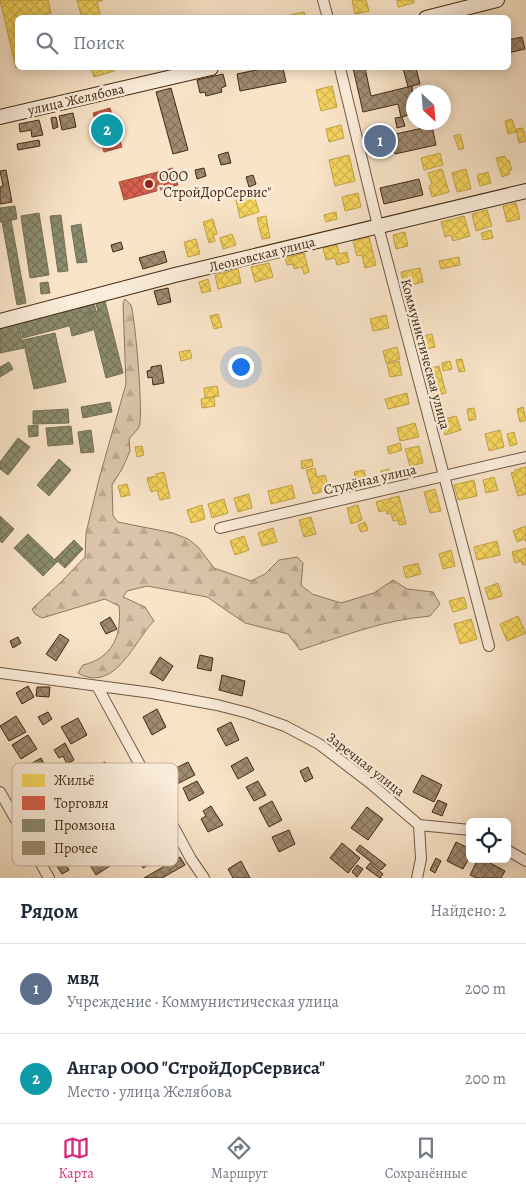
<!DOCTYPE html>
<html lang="ru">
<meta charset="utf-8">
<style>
body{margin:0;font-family:Alegreya,serif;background:#f6f6f7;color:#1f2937}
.controls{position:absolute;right:15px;bottom:15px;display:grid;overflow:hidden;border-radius:8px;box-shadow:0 2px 12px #0003}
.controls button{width:45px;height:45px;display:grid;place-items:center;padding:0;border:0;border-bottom:1px solid #e0e1e3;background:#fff;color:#1f2937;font:25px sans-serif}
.compass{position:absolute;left:406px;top:85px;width:45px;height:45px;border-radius:50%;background:#fff;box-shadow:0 2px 12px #0003;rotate:154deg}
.you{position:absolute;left:240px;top:366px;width:18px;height:18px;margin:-12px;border:4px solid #fff;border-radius:50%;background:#1a73e8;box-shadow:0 0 0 8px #1a73e833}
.badge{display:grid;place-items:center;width:32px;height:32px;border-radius:50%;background:#db2777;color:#fff;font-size:16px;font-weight:700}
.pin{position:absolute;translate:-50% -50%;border:2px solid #fff;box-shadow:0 1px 5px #0006}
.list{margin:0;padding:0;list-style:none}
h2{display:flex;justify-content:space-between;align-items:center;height:65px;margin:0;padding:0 20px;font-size:21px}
h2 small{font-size:16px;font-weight:400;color:#747a83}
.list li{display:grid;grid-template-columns:32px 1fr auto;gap:15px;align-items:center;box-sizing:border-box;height:90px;padding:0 20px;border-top:1px solid #e0e1e3}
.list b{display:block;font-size:19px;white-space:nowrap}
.list p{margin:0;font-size:16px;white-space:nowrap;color:#747a83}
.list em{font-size:16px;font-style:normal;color:#747a83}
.icon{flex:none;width:28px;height:28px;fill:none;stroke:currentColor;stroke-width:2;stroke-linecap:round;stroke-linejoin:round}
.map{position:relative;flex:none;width:526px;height:878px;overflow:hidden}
.search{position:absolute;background:#fff;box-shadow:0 2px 12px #0003;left:15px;right:15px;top:15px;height:55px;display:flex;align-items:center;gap:12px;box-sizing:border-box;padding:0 18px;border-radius:8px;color:#747a83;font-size:19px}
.sheet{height:245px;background:#fff}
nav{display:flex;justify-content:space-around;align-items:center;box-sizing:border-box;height:70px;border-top:1px solid #e0e1e3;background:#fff;font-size:14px;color:#747a83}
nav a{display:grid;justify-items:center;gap:2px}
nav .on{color:#db2777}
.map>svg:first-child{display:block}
</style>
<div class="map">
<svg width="526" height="878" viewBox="0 0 526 878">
<defs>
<pattern id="forest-firs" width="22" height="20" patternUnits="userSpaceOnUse" patternTransform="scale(1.25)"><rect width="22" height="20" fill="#dac5aa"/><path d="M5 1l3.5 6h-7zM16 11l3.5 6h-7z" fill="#bca991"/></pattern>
<pattern id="homes-cross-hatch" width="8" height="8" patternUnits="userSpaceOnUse" patternTransform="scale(1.25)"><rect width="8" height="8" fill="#f6d55c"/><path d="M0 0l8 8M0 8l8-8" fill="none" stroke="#d4b74f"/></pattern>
<pattern id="shops-cross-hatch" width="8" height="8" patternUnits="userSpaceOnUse" patternTransform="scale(1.25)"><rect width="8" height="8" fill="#d6604d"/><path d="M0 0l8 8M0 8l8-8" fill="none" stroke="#af4f3f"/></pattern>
<pattern id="industry-cross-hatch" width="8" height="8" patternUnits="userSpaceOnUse" patternTransform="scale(1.25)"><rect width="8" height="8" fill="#8c8c6e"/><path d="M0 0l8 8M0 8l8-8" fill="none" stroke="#747359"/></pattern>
<pattern id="building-cross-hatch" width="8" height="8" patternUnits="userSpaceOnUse" patternTransform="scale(1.25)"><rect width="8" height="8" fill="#a18b72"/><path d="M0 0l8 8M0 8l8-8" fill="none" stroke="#85725c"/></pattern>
</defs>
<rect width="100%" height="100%" fill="#f9e4c8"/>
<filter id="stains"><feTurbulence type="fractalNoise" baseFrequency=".004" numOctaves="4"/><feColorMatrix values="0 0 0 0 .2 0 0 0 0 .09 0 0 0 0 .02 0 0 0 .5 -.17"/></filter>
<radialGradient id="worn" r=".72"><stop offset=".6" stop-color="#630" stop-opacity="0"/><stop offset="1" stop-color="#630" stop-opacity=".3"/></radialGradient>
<path fill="url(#forest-firs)" stroke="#8e7860" d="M125 299C126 300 130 304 131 305 135 316 144 418 139 427 137 431 132 435 129 439L130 451 122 469 112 485 113 516 118 522 173 533 188 539 198 547 214 568 251 581 265 574 279 560 297 557 303 563 301 585 312 594 341 603 374 593 393 580 407 589 433 592 440 604 430 616C383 620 344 636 300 650L288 634 245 623 207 597 147 586 127 591 123 597 145 607 154 621C134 641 115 694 78 673L83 665C113 658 122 635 119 606L105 599 42 618 35 614 32 609 61 582 85 557 86 533 99 479 126 384 123 303Z"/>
<path fill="url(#homes-cross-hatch)" stroke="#c0a247" d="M0 0H48L51 13 32 18H18V67L16 68Z
M77 0H103L97 2 101 18H82Z
M352 0H366L369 11 355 14Z
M397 0H414V3L398 7Z
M304 12 306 18H277Z
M91 68H113L114 71 94 77Z
M332 86 337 107 321 111 316 90Z
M512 119 516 132 508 134 505 121Z
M341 125 344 138 329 142 326 129Z
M523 128 526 141 519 143 516 129Z
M460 134 464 148 459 150 454 136Z
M440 153 443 165 424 170 421 158Z
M349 155 355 181 335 186 329 160Z
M505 156 507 161 509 160 512 170H509L510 174 502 177 496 158Z
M442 169 449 192 432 197 429 186 432 185 428 173Z
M466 169 471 189 457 192 452 173Z
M488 172 491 183 480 186 477 175Z
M358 193 361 207 345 211 342 197Z
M254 195 259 212 240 218 236 200Z
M516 203 520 219 507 222 503 206Z
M487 210 492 226 476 231 472 214Z
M336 212 337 219 326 222 324 215Z
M266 216 270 238 262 239 257 218Z
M464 216 470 236 453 241 451 235 445 237 441 222Z
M213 219 217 234 213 235 215 241 209 243 203 222Z
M491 230 493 238 483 240 481 233Z
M405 232 408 246 396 249 393 235Z
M232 234 236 245 223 249 220 238Z
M369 237 376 265 365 268 362 255 357 256 353 241Z
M196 239 200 254 188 257 184 242Z
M337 244 339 254 347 252 349 262 337 265 335 258 326 260 323 248Z
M304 253 309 272 304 274 302 267 294 269 293 264 287 265 285 258Z
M459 257 460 265 441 269 439 261Z
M269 263 273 277 255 282 251 267Z
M420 268 423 282 404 287 401 272Z
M238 269 241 283 218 289 215 275Z
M208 279 211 291 202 293 199 282Z
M218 314 222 327 214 329 210 316Z
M386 315 389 328 373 331 370 319Z
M432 334 435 347 422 350 419 337Z
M397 347 400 359 386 363 383 351Z
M190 350 192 358 181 361 179 352Z
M462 359 465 371 459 372 456 360Z
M399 361 402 375 390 377 387 364Z
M450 361 452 369 443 371 442 363Z
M439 366 446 393 431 397 424 370Z
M217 386 219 396 205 398 204 388Z
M407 393 409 404 388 409 385 399Z
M214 397 215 406 202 408 201 399Z
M523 407 526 420 520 422 517 409Z
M474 408 476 419 469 421 467 409Z
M456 416 461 430 445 435 441 420Z
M415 423 419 437 400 441 397 428Z
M500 430 504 447 489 451 485 434Z
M514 432 517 444 510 446 507 434Z
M400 443 402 450 389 454 387 447Z
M142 446 144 455 137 457 135 447Z
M419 446 423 463 410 466 405 449Z
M312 459 313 466 302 469 301 461Z
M526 467V494L518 496 511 473 515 472V470Z
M315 468 317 477 325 475 329 490 313 494 306 470Z
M389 469 391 479 383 481 381 471Z
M364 470 367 484 358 487 354 472Z
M164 472 170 498 160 500 157 490 151 492 147 478 157 476 156 474Z
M494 477 498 490 486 493 483 480Z
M474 480 477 496 458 500 454 485Z
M127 484 130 495 121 497 118 486Z
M292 485 295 498 271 504 268 491Z
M435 489 441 511 430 513 424 492Z
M249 494 252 508 238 512 234 498Z
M399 496 406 524 399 525 398 520 393 521 391 513 387 514 386 510 379 512 376 502Z
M224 499 228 513 212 518 208 504Z
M202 505 205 519 191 523 187 510Z
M358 505 362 520 351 524 347 508Z
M311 517 316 534 304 537 299 520Z
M365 522 368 530 361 532 358 525Z
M526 526V542L525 539 517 542 513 531Z
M273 528 277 542 262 546 258 533Z
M244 536 249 550 235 555 230 541Z
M497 541 500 555 477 560 474 547Z
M526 548V564L523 565 521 561 515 563 512 552Z
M451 550 455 566 443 569 439 554Z
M418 563 421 574 406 578 403 567Z
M498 583 502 596 489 600 485 588Z
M464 597 467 608 453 612 449 601Z
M518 616 526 633 507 641 500 624Z
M471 619 477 639 460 644 454 624Z"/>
<path fill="url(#shops-cross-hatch)" stroke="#aa503c" d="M110 108 122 147 104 152 93 113Z
M173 168 178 185 124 200 119 182Z"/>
<path fill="url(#industry-cross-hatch)" stroke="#766f53" d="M15 206 17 219 0 222V208Z
M39 213 49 275 30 278 21 216Z
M61 215 68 271 58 272 50 216Z
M11 220 26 303 17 305 2 222Z
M81 224 87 262 77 263 71 226Z
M48 282 50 293 41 294 40 283Z
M105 301 123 373 106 378 90 313 98 311 96 304Z
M94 303 96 311 89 313 93 330 72 336 66 310Z
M65 311 69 326 23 338 19 322Z
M18 323 24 348 0 353V327Z
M55 333 66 382 34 389 23 340Z
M9 362 13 369 0 377V367Z
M110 402 112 412 83 418 81 407Z
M68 409 69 423 33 424V411Z
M38 425V436L29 437 28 426Z
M71 426 73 444 48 446 46 428Z
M91 430 94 452 81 453 78 432Z
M18 438 30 447 8 475 0 469V462Z
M59 459 71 470 49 496 37 485Z
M0 516 14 529 2 543 0 541Z
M28 534 57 562 43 576 14 548Z
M74 540 83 549 65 568 55 559Z"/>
<path fill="url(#building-cross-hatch)" stroke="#422b15" d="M522 37 525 49 508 53V40Z
M266 68H283L286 82 240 91 237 74Z
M353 68H365L371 96 412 86 414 114 401 117 398 104 363 112Z
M403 68H416L420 84 408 87Z
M223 74 226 86 221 88 222 92 206 96 205 92 200 93 197 80Z
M171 88 188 150 173 154 156 92Z
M73 113 76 127 62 130 59 116Z
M56 117 58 127 53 129 51 118Z
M402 117 405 126 397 128 395 118Z
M39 120 43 135 32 137 31 130 20 132 19 124Z
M432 126 436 145 395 154 391 135Z
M39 140 40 146 18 150 17 144Z
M228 152 231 163 221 165 218 155Z
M204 168 206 176 197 179 195 170Z
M6 170 12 202 0 204V187L3 186 0 171Z
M253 175 256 184 249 187 246 177Z
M419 179 423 195 384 204 380 188Z
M121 242 123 249 113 252 111 245Z
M164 251 167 262 143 269 139 258Z
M168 288 171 302 158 305 154 291Z
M161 365 164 383 153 385 152 377 148 378 147 371 151 370V367Z
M110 617 117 629 106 634 100 623Z
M60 634 69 640 56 661 46 654Z
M18 637 21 643 13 648 10 641Z
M200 655 213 658 211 671 197 668Z
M160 657 173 666 163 681 150 673Z
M222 675 245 681 242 696 219 690Z
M28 686 34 697 22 704 16 693Z
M37 687H50L49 697 36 696Z
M157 709 166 727 152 735 143 717Z
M48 712 52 719 43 725 38 717Z
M16 716 26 732 9 741 0 726Z
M78 718 87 735 71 744 61 727Z
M231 722 239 740 226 746 217 729Z
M28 735 37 749 21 759 12 745Z
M65 743 74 760 67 764 63 756 59 758 54 750Z
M247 757 254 770 238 779 231 766Z
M41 758 51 776 37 784 27 766Z
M105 762 118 784 99 794 87 772Z
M188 762 195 775 177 784 170 771Z
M308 767 313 778 305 782 300 771Z
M422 775 442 785 434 802 413 792Z
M197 781 204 793 189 801 183 788Z
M258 781 266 795 254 801 246 787Z
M438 800 447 804 442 816 432 812Z
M272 801 282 820 269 827 259 808Z
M211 806 223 825 208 832 201 819 206 816 203 811Z
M367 807 383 819 368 840 351 828Z
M289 830 295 844 279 852 272 837Z
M151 840 161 858 143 868 134 850Z
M456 842 470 849V856L463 869 447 861Z
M342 843 360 858 348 873 330 858Z
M360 845 386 865 381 870 356 850Z
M104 849 113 864 96 875 87 860Z
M180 857 185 865 162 878H144Z
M436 858 441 861 435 873 430 870Z
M478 859H483L505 871 501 878H476L470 875Z
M241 861 250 878H233L228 869Z
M64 862 69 870 62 874 57 866Z
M370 863 383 874 380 878 366 868Z
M357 865 363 869 357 877 352 872Z"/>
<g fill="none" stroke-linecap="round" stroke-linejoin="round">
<defs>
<path id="street" d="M323 0 328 18
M340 68 378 226 489 646
M220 528 526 457
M0 673 152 693 217 705 248 713 285 726 319 744 370 783 419 825 470 830
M97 686 191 859 204 878
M0 792 49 878
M507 850 526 861
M417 878 421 859 419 825"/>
<path id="secondary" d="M426 18 497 0
M0 117 211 68
M0 321 175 275 526 191"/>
</defs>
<use href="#street" stroke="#705942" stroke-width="12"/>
<use href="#secondary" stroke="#422b15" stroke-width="16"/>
<use href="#street" stroke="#fbeddb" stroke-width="10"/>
<use href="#secondary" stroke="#fbeddb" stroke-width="14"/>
</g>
<circle fill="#8f2418" stroke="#fbeddb" stroke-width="2" cx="149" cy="184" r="5"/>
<g text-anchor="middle" stroke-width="5" stroke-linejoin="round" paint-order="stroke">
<g font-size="14" fill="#422b15" stroke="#fbeddb">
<text transform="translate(76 99) rotate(-13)" y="5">улица Желябова</text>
<text transform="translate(262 254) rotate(-14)" y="5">Леоновская улица</text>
<text transform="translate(426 354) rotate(75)" y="5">Коммунистическая улица</text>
<text transform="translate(370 479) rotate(-13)" y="5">Студёная улица</text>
<text transform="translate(366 764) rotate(38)" y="5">Заречная улица</text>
</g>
<g font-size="14" fill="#422b15" stroke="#fbeddb" text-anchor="start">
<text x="159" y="181">ООО<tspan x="159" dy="16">"СтройДорСервис"</tspan></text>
</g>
</g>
<rect x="12" y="763" width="166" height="103" rx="8" fill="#fbeddb" stroke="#c4b3a0" stroke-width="1"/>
<rect x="22" y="774" width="23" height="13" fill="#f6d55c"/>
<rect x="22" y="796" width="23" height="14" fill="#d6604d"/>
<rect x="22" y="819" width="23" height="13" fill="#8c8c6e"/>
<rect x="22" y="841" width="23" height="14" fill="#a18b72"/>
<g font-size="14" fill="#422b15">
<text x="54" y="785">Жильё</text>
<text x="54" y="808">Торговля</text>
<text x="54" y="830">Промзона</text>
<text x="54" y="853">Прочее</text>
</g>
<rect width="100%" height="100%" filter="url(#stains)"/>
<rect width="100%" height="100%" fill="url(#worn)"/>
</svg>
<div class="controls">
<button><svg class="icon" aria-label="locate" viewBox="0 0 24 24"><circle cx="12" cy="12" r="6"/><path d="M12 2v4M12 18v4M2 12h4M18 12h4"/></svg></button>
</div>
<svg class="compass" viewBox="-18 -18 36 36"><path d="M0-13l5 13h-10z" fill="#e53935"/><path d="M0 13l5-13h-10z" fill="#747a83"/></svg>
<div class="you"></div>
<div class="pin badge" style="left:380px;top:141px;background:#5c6f8a">1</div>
<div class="pin badge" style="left:107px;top:130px;background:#0f9aa8">2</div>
<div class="search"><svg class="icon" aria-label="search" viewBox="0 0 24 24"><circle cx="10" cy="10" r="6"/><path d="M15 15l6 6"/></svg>Поиск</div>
</div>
<section class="sheet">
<h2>Рядом<small>Найдено: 2</small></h2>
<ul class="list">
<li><span class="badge" style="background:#5c6f8a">1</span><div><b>мвд</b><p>Учреждение · Коммунистическая улица</p></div><em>200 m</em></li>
<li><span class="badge" style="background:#0f9aa8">2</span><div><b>Ангар ООО &quot;СтройДорСервиса&quot;</b><p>Место · улица Желябова</p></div><em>200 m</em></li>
</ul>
</section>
<nav>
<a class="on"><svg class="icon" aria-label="map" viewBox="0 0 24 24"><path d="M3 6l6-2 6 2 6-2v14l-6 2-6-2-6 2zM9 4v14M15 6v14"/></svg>Карта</a>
<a><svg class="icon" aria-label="directions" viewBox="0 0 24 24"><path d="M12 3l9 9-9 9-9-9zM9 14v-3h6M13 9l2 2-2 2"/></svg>Маршрут</a>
<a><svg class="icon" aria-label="saved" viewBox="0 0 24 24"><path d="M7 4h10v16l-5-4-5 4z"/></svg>Сохранённые</a>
</nav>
